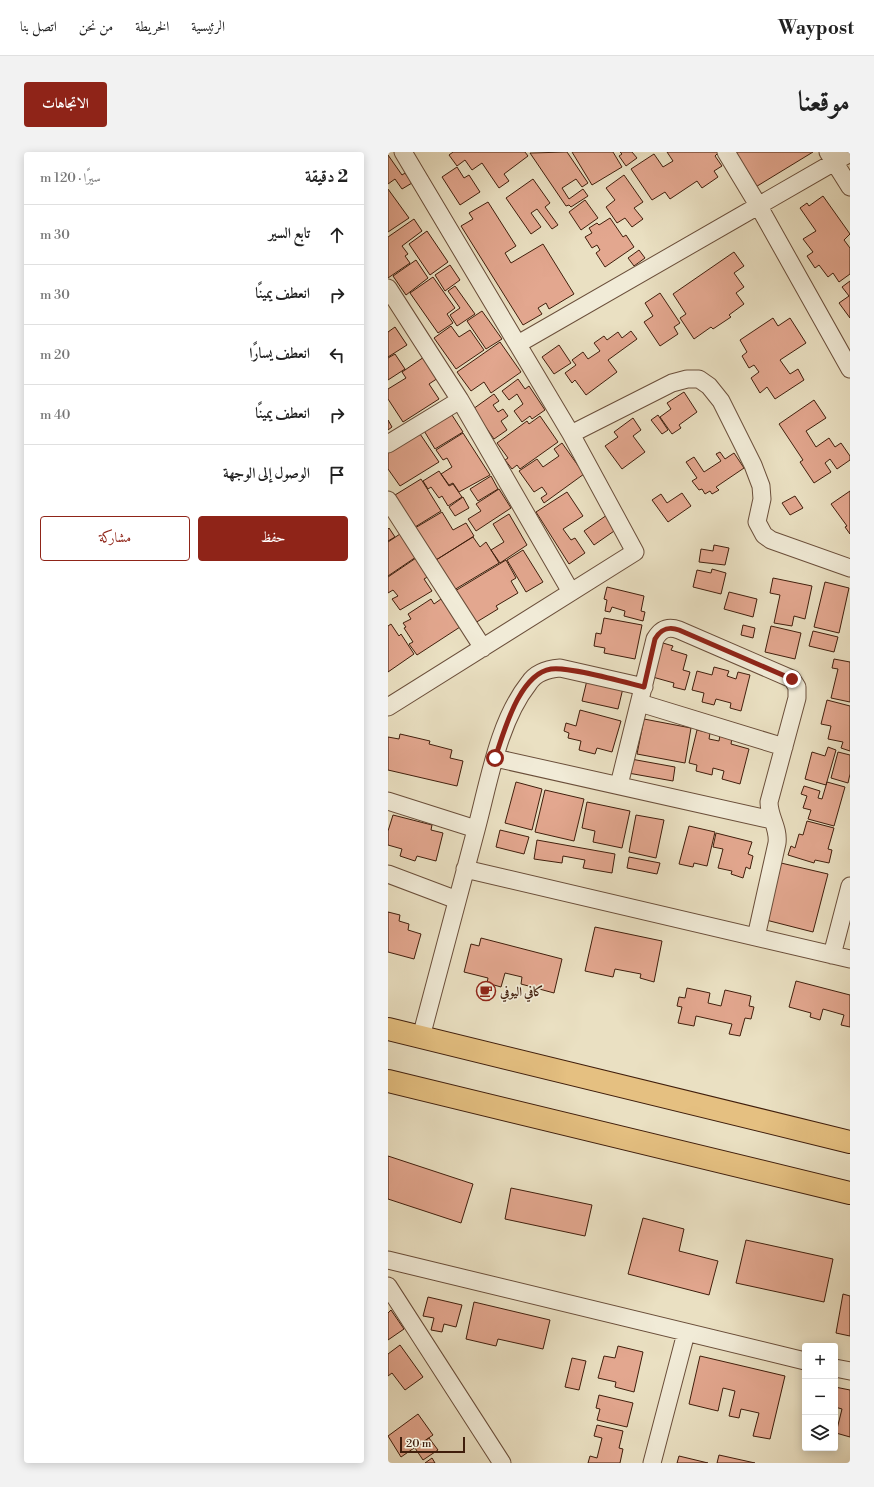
<!DOCTYPE html>
<html lang="ar">
<meta charset="utf-8">
<style>
body{margin:0;font-family:"Libre Bodoni",Amiri,serif;background:#f2f2f2;color:#222;direction:rtl}
.controls{position:absolute;right:12px;bottom:12px;display:grid;overflow:hidden;border-radius:4px;box-shadow:0 2px 10px #0003}
.controls button{width:36px;height:36px;display:grid;place-items:center;padding:0;border:0;border-bottom:1px solid #e0e0e0;background:#fff;color:#222;font:20px sans-serif}
.scale{position:absolute;left:12px;bottom:10px;width:65px;box-sizing:border-box;padding-left:4px;border:2px solid #401e0c;border-top:0;font-size:11px;line-height:14px;white-space:nowrap;color:#401e0c;-webkit-text-stroke:3px #f1ebd7;paint-order:stroke}
.stop{position:absolute;width:12px;height:12px;margin:-9px;border:3px solid #8f2418;border-radius:50%;background:#fff}
.stop.end{background:#8f2418;border-color:#fff;box-shadow:0 1px 4px #0008}
.list{margin:0;padding:0;list-style:none}
h2{display:flex;justify-content:space-between;align-items:center;height:52px;margin:0;padding:0 16px;font-size:17px}
h2 small{font-size:13px;font-weight:400;color:#767676}
.list li{display:grid;grid-template-columns:26px 1fr auto;gap:12px;align-items:center;box-sizing:border-box;height:60px;padding:0 16px;border-top:1px solid #e0e0e0}
.list b{display:block;font-size:15px;white-space:nowrap}
.list em{font-size:13px;font-style:normal;color:#767676}
.actions{display:flex;gap:8px;padding:12px 16px}
.actions a{flex:1;padding:9px 0;border:1px solid #8f2418;border-radius:4px;text-align:center;font-size:14px;color:#8f2418}
.actions .main{background:#8f2418;color:#fff}
.icon{flex:none;width:22px;height:22px;fill:none;stroke:currentColor;stroke-width:2;stroke-linecap:round;stroke-linejoin:round}
.map{position:relative;flex:none;width:462px;height:1311px;overflow:hidden;direction:ltr;border-radius:4px}
header{display:flex;align-items:center;gap:24px;box-sizing:border-box;height:56px;padding:0 20px;background:#fff;border-bottom:1px solid #e0e0e0}
header strong{font-size:19px}
nav{display:flex;gap:22px;margin-inline-start:auto;font-size:14px}
.intro{display:flex;align-items:center;justify-content:space-between;box-sizing:border-box;height:96px;padding:0 24px}
h1{margin:0;font-size:28px}
.button{padding:10px 18px;border-radius:4px;background:#8f2418;color:#fff;font-size:14px;font-weight:700}
main{display:flex;gap:24px;padding:0 24px}
aside{flex:1;background:#fff;border-radius:4px;box-shadow:0 2px 10px #0003}
.map>svg:first-child{display:block}
</style>
<header>
<strong>Waypost</strong>
<nav><a>الرئيسية</a><a>الخريطة</a><a>من نحن</a><a>اتصل بنا</a></nav>
</header>
<div class="intro"><h1>موقعنا</h1><a class="button">الاتجاهات</a></div>
<main>
<div class="map">
<svg width="462" height="1311" viewBox="0 0 462 1311">
<rect width="100%" height="100%" fill="#eae0c2"/>
<filter id="stains"><feTurbulence type="fractalNoise" baseFrequency=".005" numOctaves="4"/><feColorMatrix values="0 0 0 0 .2 0 0 0 0 .09 0 0 0 0 .02 0 0 0 .5 -.17"/></filter>
<radialGradient id="worn" r=".72"><stop offset=".6" stop-color="#630" stop-opacity="0"/><stop offset="1" stop-color="#630" stop-opacity=".3"/></radialGradient>
<path fill="#e3a78f" stroke="#401e0c" d="M65 0H137L140 4 116 22 121 29 111 36 94 11 84 18 77 8 69 14 61 3Z
M179 0 200 31 194 35 188 27 174 36 181 47 195 37 200 44 183 55 181 53 178 54 142 1Z
M184 0H225L234 15 204 33Z
M232 0H244L249 6 238 14 231 4 234 2Z
M279 0H329L330 1 327 4 334 14 326 19 330 25 314 36 309 29 282 47 277 40 264 48 243 17 266 2 275 15 285 9Z
M344 0H425L366 36Z
M0 3 14 23 17 21 24 31 14 37 7 27 0 32Z
M69 15 76 26 81 23 92 40 72 53 54 25Z
M236 23 255 50 246 56 255 67 244 75 237 66 229 71 218 55 227 48 218 36Z
M145 27 162 51 157 55 170 73 164 77 149 57 143 61 153 75 143 82 118 46Z
M0 37 21 66 0 80Z
M435 44 462 82 456 88 462 96V122L451 130 445 121 440 125 431 113 427 116 419 104 425 100 415 87 428 79 412 56 419 51 421 54Z
M197 48 210 66 193 78 181 60Z
M100 50 128 94 117 101 123 111 155 92 186 142 161 157 158 151 150 156 154 162 135 173 73 74 85 67 81 61Z
M222 66 235 85 238 83 246 95 217 115 208 101 212 98 209 93 204 96 197 85 204 81 201 76 209 71 211 73Z
M26 67 34 79 14 94 20 102 17 104 22 111 0 126V85Z
M39 79 60 110 42 123 21 92Z
M251 98 257 106 246 114 240 106Z
M346 100 356 114 346 121 356 135 348 141 356 152 341 163 343 165 325 177 323 175 306 187 292 166 298 162 285 142Z
M28 108 40 126 18 143 5 124Z
M62 113 72 128 57 139 47 123Z
M45 125 67 156 59 162 65 171 50 181 22 141Z
M462 129V166L451 151 461 144 454 135Z
M67 134 87 162 69 174 62 163 72 156 60 139Z
M272 141 292 171 286 175 290 182 272 194 256 170 265 164 257 151Z
M94 159 114 187 98 197 79 169Z
M385 166 390 174 402 166 418 191 392 208 402 222 410 217 416 228 387 247 379 235 372 241 363 226 371 220 366 213 361 216 354 204 359 200 352 188Z
M63 174 71 185 82 178 96 198 68 217 46 186Z
M7 175 19 193 0 205V180Z
M243 179 249 187 220 208 229 220 198 243 187 228 184 231 177 221 188 213 184 208 195 200 200 207 212 199 206 191 216 184 219 188 230 180 234 186Z
M112 190 133 220 103 241 96 230 83 239 69 220Z
M171 193 183 211 166 222 154 205Z
M7 202 17 217 0 228V206Z
M36 205 50 226 41 232 51 247 15 270 0 247V237L18 226 14 220Z
M130 227 137 237 141 234 157 258 144 267 142 264 134 270 126 259 135 252 129 242 121 248 114 239Z
M296 240 309 260 291 273 293 276 284 282 272 265 283 257 279 251Z
M106 242 111 249 105 253 110 260 115 257 120 264 113 269 119 278 106 287 85 257Z
M426 248 438 266 418 279 428 295 441 286 447 295 453 291 462 304V308L449 317 442 307 437 311 443 320 426 331 412 310 415 308 391 272Z
M62 260 75 280 47 297 35 277Z
M270 263 280 278 274 282 263 268Z
M152 264 170 290 132 317 129 313 124 317 117 308 120 306 109 291 139 269 141 272Z
M245 266 253 278 245 284 257 300 234 317 217 294 230 285 226 280Z
M0 268 4 275 0 278Z
M28 276 51 310 12 334 0 317V295Z
M75 281 102 323 71 340 65 331 61 333 53 322 64 315 59 306 55 308 48 298Z
M174 291 196 322 156 351 153 346 159 342 154 335 146 340 131 319 149 307 155 315 171 304 166 297Z
M332 300 337 307 346 301 356 316 328 335 331 338 324 342 322 339 317 342 314 337 311 338 304 329 309 326 298 310 306 305 316 320 333 309 328 302Z
M51 319 61 334 65 332 74 345 60 354 54 344 51 346 43 335 40 337 35 329Z
M103 324 110 337 90 349 82 337Z
M33 327 53 359 27 375 7 343Z
M111 337 123 356 88 379 80 367 93 359 88 352Z
M462 339V382L457 375 459 374 443 352Z
M179 340 195 364 175 377 183 388 187 386 197 401 181 412 148 360Z
M294 341 303 354 280 370 264 348 273 342 279 351Z
M407 344 415 356 402 363 394 351Z
M75 345 81 356 67 364 61 355Z
M54 360 65 378 78 371 86 384 48 408 27 376Z
M121 362 139 393 112 411 103 398 116 390 105 372Z
M219 363 229 377 206 393 196 379Z
M1 376 7 385 0 389V377Z
M12 382 28 405 0 424V390Z
M85 385 92 395 98 390 111 411 66 438 48 408Z
M326 393 341 396 337 413 311 410 313 397 325 399Z
M135 398 155 430 138 440 119 408Z
M28 406 43 423 36 427 44 439 12 458 4 447 10 444 5 438 0 441V425Z
M118 408 128 426 123 429 130 441 108 454 110 457 87 471 67 439Z
M324 417 338 421 333 442 305 435 309 418 323 421Z
M385 426 424 434 417 467 406 464 404 474 386 471 392 443 382 441Z
M437 430 461 436 451 481 426 475Z
M219 435 256 444 253 459 257 460 255 469 236 464 237 459 224 455 222 460 217 459 219 448 216 447Z
M341 440 369 447 365 465 336 457Z
M43 447 46 452 53 447 72 475 29 503 21 492 25 490 16 476 18 475 15 471 23 467 20 462Z
M216 466 254 473 247 507 216 501 217 496 206 494 208 481 213 482Z
M3 472 11 484 13 482 26 502 0 520V474Z
M355 473 367 476 365 486 353 483Z
M383 474 413 481 407 507 377 500Z
M425 479 450 485 446 500 421 494Z
M275 491 285 494 283 498 299 503 295 518 302 520 297 538 285 535 286 531 261 524 269 511Z
M446 507 462 510V550L443 546 450 517 444 516Z
M326 515 341 519 339 524 348 527 350 520 362 523 353 559 342 556 343 551 328 547 326 553 314 550 316 541 304 538 309 519 324 523Z
M200 524 236 532 230 557 194 549Z
M439 548 462 554V599L453 596 455 590 440 587 443 574 433 572Z
M192 558 233 569 224 600 209 596 207 602 191 598 193 589 180 586 181 581 176 579 178 571 188 574Z
M256 567 303 576 297 611 249 602Z
M309 578 322 581 321 587 331 589 332 583 344 586 343 592 361 597 352 632 334 627 336 619 325 616 324 623 308 619 309 613 301 611Z
M12 582 42 589 41 592 64 598 62 606 75 609 69 634 0 618V585L11 587Z
M440 595 448 598 438 633 417 627 424 600 437 604Z
M450 600 462 603V622L460 631 443 626Z
M243 607 287 615 285 629 240 621Z
M128 630 154 637 144 678 117 671Z
M439 630 457 635 446 674 420 667 423 658 415 656 419 644 413 642 416 634 432 639 430 646 434 647Z
M157 638 196 647 186 689 147 680Z
M199 650 242 659 234 696 205 690 207 679 194 676Z
M5 663 44 673 43 678 55 681 48 709 29 704 27 709 12 704 14 697 0 693V679Z
M248 663 276 668 268 706 241 700Z
M419 669 446 676 440 697 444 698 441 711 427 708 426 711 400 703 403 694 407 696 411 682 415 683Z
M301 674 327 680 319 714 306 711 305 715 291 712Z
M112 678 141 685 136 702 108 695Z
M328 681 364 690 360 702 365 704 362 717 358 715 355 726 343 722 344 719 330 716 335 697 325 695Z
M149 688 227 702 224 721 195 716 197 708 175 704 174 711 146 707Z
M241 705 272 711 269 722 239 716Z
M393 711 440 722 425 780 378 768Z
M0 760 12 763 11 769 21 772 20 778 33 782 26 807 0 800Z
M207 775 274 789 266 830 252 826 253 822 227 817 225 825 197 819Z
M93 786 174 807 166 841 133 832 134 825 117 821 113 835 99 831 100 826 76 820 83 792 91 794Z
M408 829 462 843V875L453 873 456 863 435 857 432 868 422 865 423 861 401 855Z
M299 836 322 841 320 851 333 854 337 838 363 844 361 854 366 855 363 867 357 866 352 884 341 882 344 872 308 864 306 874 290 871 294 855 289 854 291 845 297 846Z
M0 1004 85 1032 73 1071 0 1047Z
M123 1036 204 1053 197 1084 117 1067Z
M255 1066 296 1077 291 1099 330 1109 321 1143 240 1122Z
M358 1088 445 1107 436 1150 348 1131Z
M455 1142 462 1144V1184L448 1181Z
M40 1145 74 1153 68 1175 56 1172 54 1180 43 1178 46 1166 35 1164Z
M86 1150 162 1168 155 1197 110 1187 108 1194 78 1187Z
M3 1158 16 1177 0 1188V1161Z
M12 1193 35 1225 17 1238 4 1221 0 1224V1202Z
M230 1194 255 1200 246 1240 227 1235 228 1230 210 1226 216 1204 227 1206Z
M312 1204 397 1224 382 1287 365 1284 371 1261 353 1257 351 1266 341 1264 347 1239 335 1236 330 1259 301 1252Z
M184 1206 198 1209 191 1238 177 1235Z
M447 1235 462 1238V1285L448 1281 454 1257 447 1255Z
M211 1243 245 1251 239 1275 209 1268 212 1257 208 1256Z
M30 1262 45 1283 13 1305 0 1284Z
M209 1273 235 1279 231 1296 235 1297 232 1311H200L202 1304 209 1306 214 1286 206 1284Z
M41 1286 50 1298 35 1308 27 1296Z
M331 1303 367 1311H329Z
M291 1304 320 1311H289Z
M44 1306 47 1311H37Z"/>
<g fill="none" stroke-linecap="round" stroke-linejoin="round">
<defs>
<path id="street" d="M338 0 370 53 462 217
M440 0 462 35
M0 136 72 248 183 440
M130 192 462 1
M183 282 284 231 299 227H311L321 234 333 249 365 313 373 334 374 347 369 370 376 383 383 388 462 416
M0 292 72 248
M0 348 95 496
M252 551 396 595
M0 555 247 400 183 282 15 0
M107 606 384 668
M231 633 267 487C273 477 280 474 291 478L404 527 409 535V546L381 650C381 665 391 676 389 691L368 785
M0 649 88 677
M77 717 462 807
M0 722 69 748
M444 803 462 734
M33 885C51 816 69 747 88 678 101 630 110 570 141 531 148 520 160 517 172 516L256 535
M0 1108 417 1209
M0 1134 114 1311
M447 1216 462 1219
M264 1311 298 1181"/>
<path id="primary" d="M0 877 462 990
M0 929 462 1041"/>
</defs>
<use href="#street" stroke="#6a4e3a" stroke-width="19"/>
<use href="#primary" stroke="#401e0c" stroke-width="24"/>
<use href="#street" stroke="#f1ebd7" stroke-width="17"/>
<use href="#primary" stroke="#e5c081" stroke-width="22"/>
</g>
<g fill="none" stroke-linecap="round" stroke-linejoin="round">
<path stroke="#8f2418" stroke-width="5" d="M107 606C116 580 131 522 163 517 180 514 236 530 256 535L267 487C273 477 280 474 291 478L404 527"/>
</g>
<defs>
<symbol id="cafe-ring" viewBox="-11 -11 22 22"><circle r="9.5" fill="#f1ebd7" stroke="#8f2418" stroke-width="1.5"/><path d="M-5.5-4.5H6V0H3Q3 3.5 0 3.5H-2.5Q-5.5 3.5-5.5 0ZM3-3.2v2h1.7v-2ZM-6 4.5H4V6H-6Z" fill="#8f2418"/></symbol>
</defs>
<g fill-rule="evenodd">
<use href="#cafe-ring" x="87" y="828" width="22" height="22"/>
</g>
<g text-anchor="middle" stroke-width="3.5" stroke-linejoin="round" paint-order="stroke">
<g font-size="13" font-weight="bold" fill="#401e0c" stroke="#f1ebd7" text-anchor="start">
<text x="112" y="844">كافي اليوفي</text>
</g>
</g>
<rect width="100%" height="100%" filter="url(#stains)"/>
<rect width="100%" height="100%" fill="url(#worn)"/>
</svg>
<div class="controls">
<button>+</button>
<button>−</button>
<button><svg class="icon" aria-label="layers" viewBox="0 0 24 24"><path d="M12 4l9 5-9 5-9-5zM3 14l9 5 9-5"/></svg></button>
</div>
<div class="scale">20 m</div>
<div class="stop" style="left:107px;top:606px"></div>
<div class="stop end" style="left:404px;top:527px"></div>
</div>
<aside>
<h2>2 دقيقة<small>سيرًا · 120 m</small></h2>
<ul class="list">
<li><svg class="icon" aria-label="ahead" viewBox="0 0 24 24"><path d="M12 20V5M6 11l6-6 6 6"/></svg><div><b>تابع السير</b></div><em>30 m</em></li>
<li><svg class="icon" aria-label="right" viewBox="0 0 24 24"><path d="M7 20v-9h11M14 6l5 5-5 5"/></svg><div><b>انعطف يمينًا</b></div><em>30 m</em></li>
<li><svg class="icon" aria-label="left" viewBox="0 0 24 24"><path d="M17 20v-9H6M10 6l-5 5 5 5"/></svg><div><b>انعطف يسارًا</b></div><em>20 m</em></li>
<li><svg class="icon" aria-label="right" viewBox="0 0 24 24"><path d="M7 20v-9h11M14 6l5 5-5 5"/></svg><div><b>انعطف يمينًا</b></div><em>40 m</em></li>
<li><svg class="icon" aria-label="arrive" viewBox="0 0 24 24"><path d="M6 21V4h12l-3 4 3 4H6"/></svg><div><b>الوصول إلى الوجهة</b></div></li>
</ul>
<div class="actions"><a class="main">حفظ</a><a>مشاركة</a></div>
</aside>
</main>
